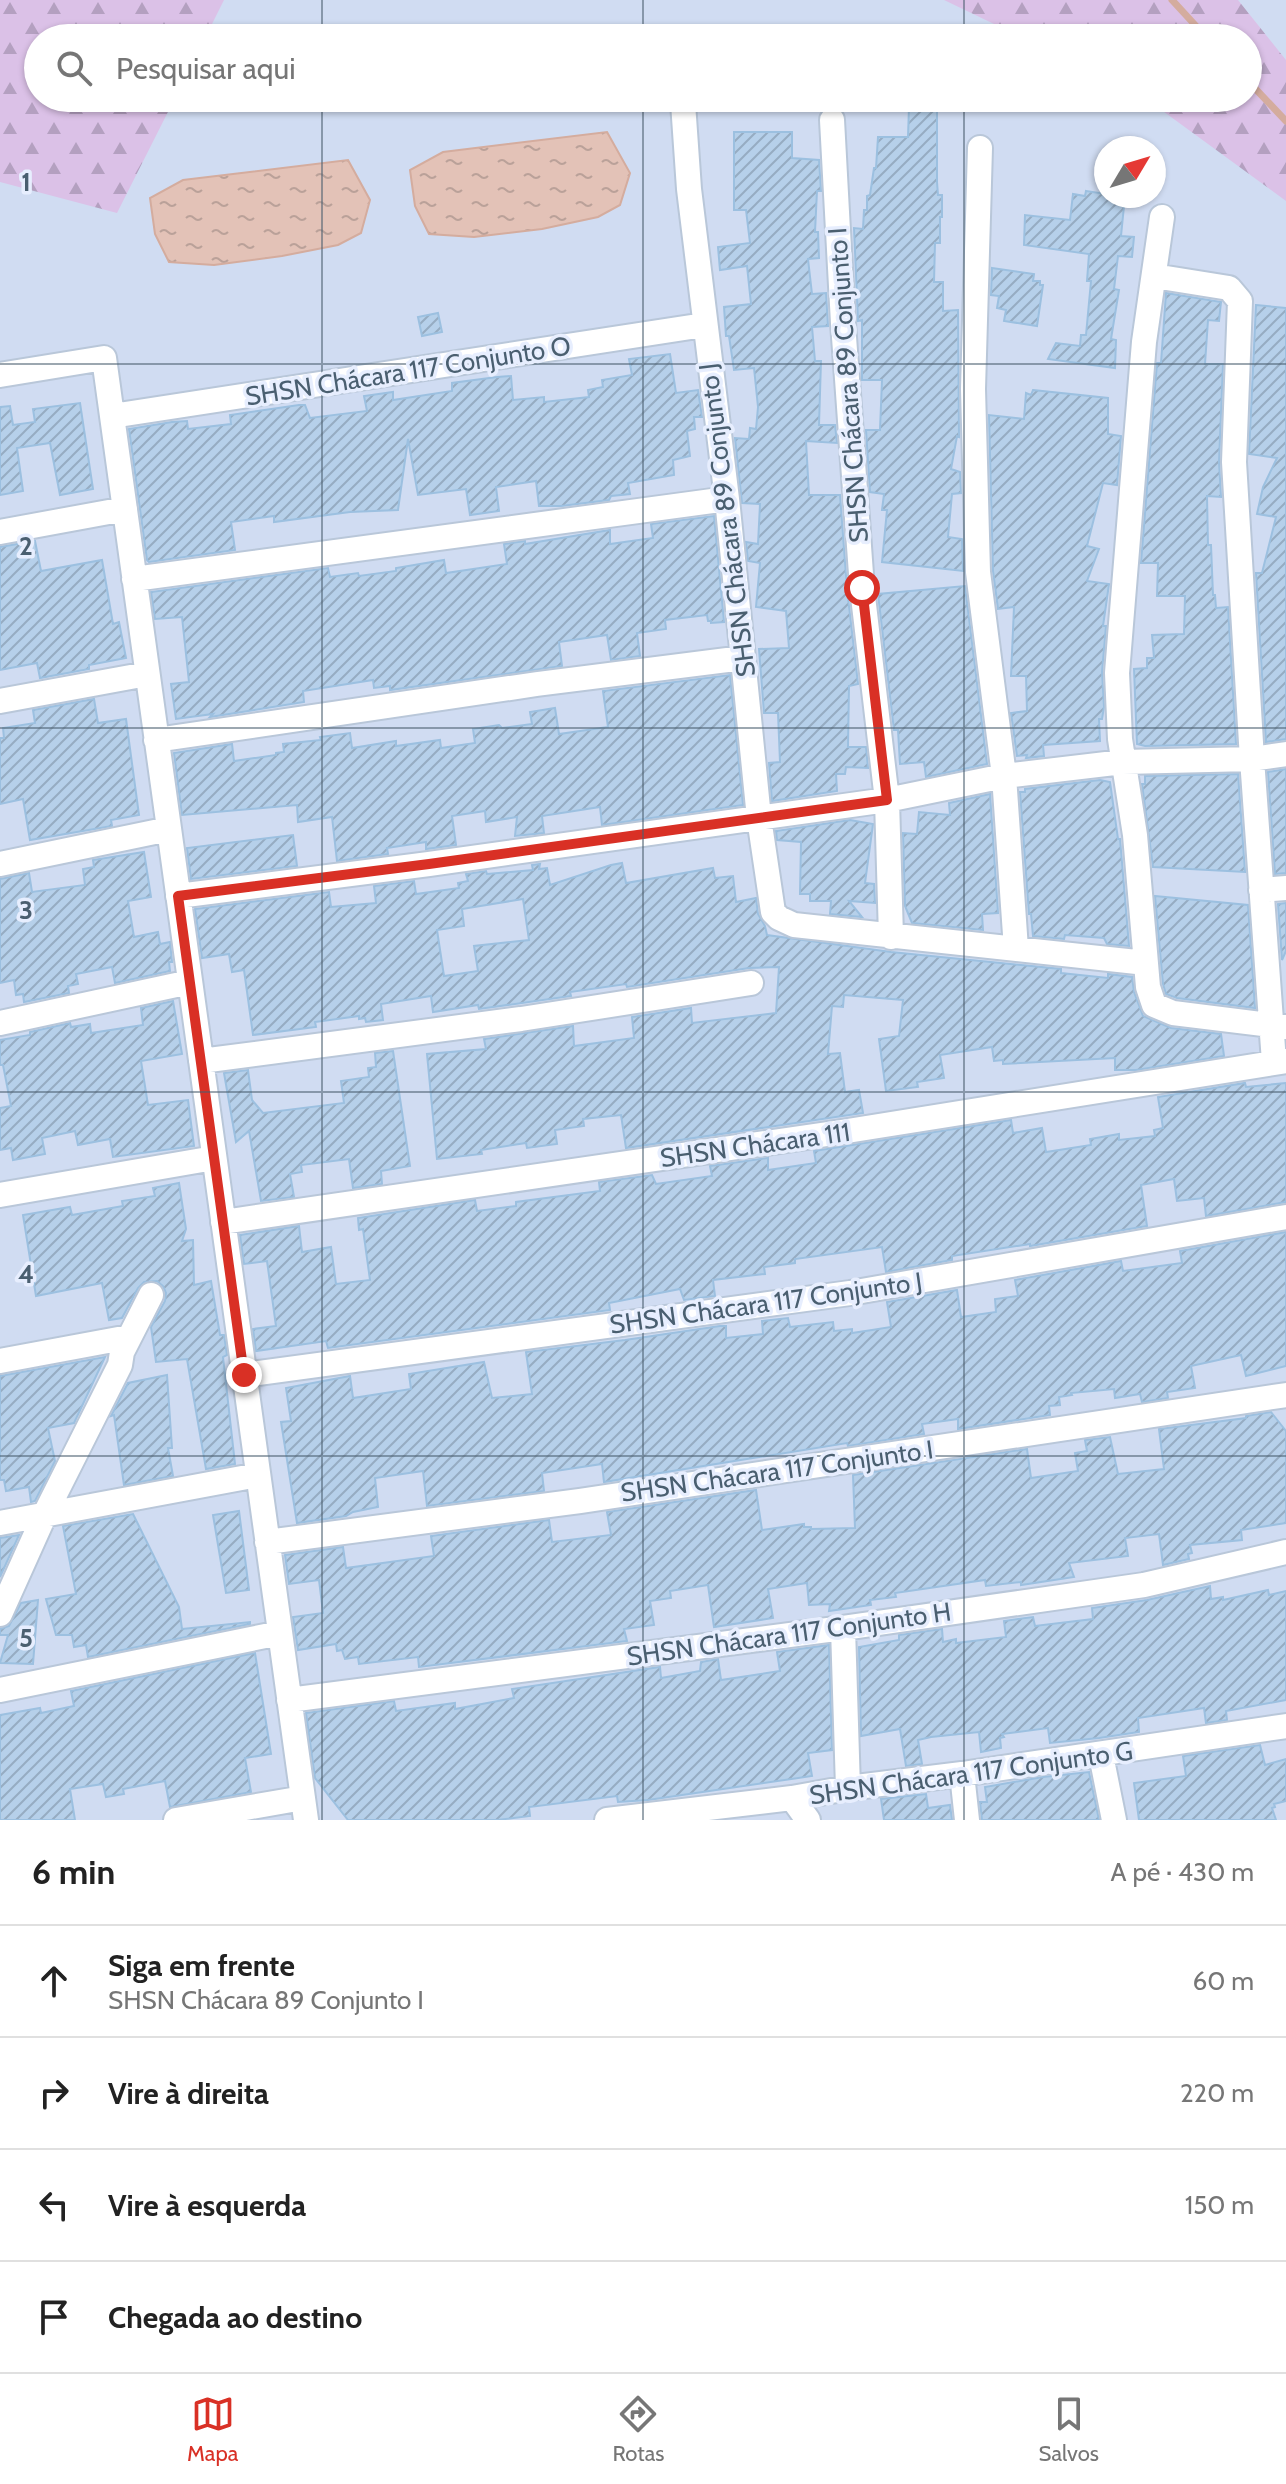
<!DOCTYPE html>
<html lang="pt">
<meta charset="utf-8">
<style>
body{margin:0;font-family:Cabin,sans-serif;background:#f6f6f6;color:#222}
.compass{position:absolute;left:1094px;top:136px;width:72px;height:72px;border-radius:50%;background:#fff;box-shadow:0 2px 6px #0004;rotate:52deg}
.stop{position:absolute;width:24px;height:24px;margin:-18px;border:6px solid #d93025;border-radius:50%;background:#fff}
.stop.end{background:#d93025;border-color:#fff;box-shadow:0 2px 8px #0008}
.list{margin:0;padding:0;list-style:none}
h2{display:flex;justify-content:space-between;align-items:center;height:104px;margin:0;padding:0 32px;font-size:34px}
h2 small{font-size:26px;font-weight:400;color:#767676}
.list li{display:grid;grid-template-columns:52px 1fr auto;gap:24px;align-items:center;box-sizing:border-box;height:112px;padding:0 32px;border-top:2px solid #e0e0e0}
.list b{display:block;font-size:30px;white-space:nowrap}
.list p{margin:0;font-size:26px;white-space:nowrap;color:#767676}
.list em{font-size:26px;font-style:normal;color:#767676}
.icon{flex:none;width:44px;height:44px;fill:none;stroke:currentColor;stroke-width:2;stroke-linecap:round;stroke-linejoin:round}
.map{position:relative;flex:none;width:1286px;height:1820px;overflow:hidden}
.search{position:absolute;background:#fff;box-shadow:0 2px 6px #0004;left:24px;right:24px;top:24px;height:88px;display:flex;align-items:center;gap:20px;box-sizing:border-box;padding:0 28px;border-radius:44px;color:#767676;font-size:30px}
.sheet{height:552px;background:#fff}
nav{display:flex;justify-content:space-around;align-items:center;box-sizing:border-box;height:112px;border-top:2px solid #e0e0e0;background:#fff;font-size:22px;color:#767676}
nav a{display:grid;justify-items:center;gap:4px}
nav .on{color:#d93025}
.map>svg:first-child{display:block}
</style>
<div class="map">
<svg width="1286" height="1820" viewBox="0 0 1286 1820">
<defs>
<pattern id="forest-firs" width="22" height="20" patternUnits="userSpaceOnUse" patternTransform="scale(2)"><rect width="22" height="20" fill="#dbc1e7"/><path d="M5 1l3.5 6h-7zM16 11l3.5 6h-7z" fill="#b4a0c0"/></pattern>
<pattern id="water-ripples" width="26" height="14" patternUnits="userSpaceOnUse" patternTransform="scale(2)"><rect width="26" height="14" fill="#e3c2b7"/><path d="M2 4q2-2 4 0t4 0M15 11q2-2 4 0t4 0" fill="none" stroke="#baa199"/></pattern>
<pattern id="building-hatch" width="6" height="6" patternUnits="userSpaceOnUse" patternTransform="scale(2)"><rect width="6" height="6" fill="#b6d0ea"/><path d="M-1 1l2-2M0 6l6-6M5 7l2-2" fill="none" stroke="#96acc2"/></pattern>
</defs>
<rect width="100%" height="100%" fill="#e1e9fb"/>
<path fill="#d0dcf2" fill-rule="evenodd" d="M0 0H1286V1820H0ZM38 38H1248V98H38ZM1106 148H1154V196H1106Z"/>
<path fill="url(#forest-firs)" d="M0 0H224L205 38H38V98H175L117 213 0 182Z
M944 0H1238L1286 60V201L1145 98H1248V38H1023Z"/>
<path fill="url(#water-ripples)" stroke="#d4ac9e" stroke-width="2" d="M607 132 630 173 620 205 598 217 542 229 474 237 429 234 415 206 410 170 443 152Z
M348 160 370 200 361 233 338 245 282 256 214 265 169 262 155 234 150 198 183 180Z"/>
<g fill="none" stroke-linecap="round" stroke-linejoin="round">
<path stroke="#d4ac9e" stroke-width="7" d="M1172 0 1207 38
M1248 81 1286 121"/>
</g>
<path fill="url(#building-hatch)" stroke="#9cc0e0" stroke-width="2" fill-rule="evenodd" d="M909 107 937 109V182L938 195H942V217H940V243H935L934 282H943V311L958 310 959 437 957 436 951 469 960 472 961 493 952 494 948 537 962 539 963 571 882 562 887 510H882L884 494 870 492 866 430H880L882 380H862V320L858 321 854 228 863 229 864 210H867V196L870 195 874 168H876L878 137H908Z
M734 132H792V158L819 160 821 191H817L815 232H818L819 258 808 259 812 294 826 293 828 326 812 327 815 361H821L819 425H835L837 443 806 441 809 495H840L847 589 858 684 849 686 848 747H866L868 768 846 767 845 774H836L837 791 772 801 769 763 780 762 778 713H764L759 649 789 648 786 611 756 607 760 563 748 561 746 542 758 544 760 504 742 503 735 438 749 439 750 428 756 429 758 407 754 368 734 370 729 336H726L724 307 751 304 747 266 720 270 718 247 750 243 746 210H734Z
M1086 191 1106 194V196H1125L1121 236 1134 237 1132 257 1118 256 1114 289 1119 290 1111 339 1116 340 1115 368 1048 359 1056 343 1080 346 1081 335H1086L1091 281H1087L1089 254 1024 245 1025 215 1070 220 1073 194 1085 196Z
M992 268 1034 274 1033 281H1040V285H1043L1037 326 1004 321 1006 310 997 308 999 296 991 295Z
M1166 293 1221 302 1219 321 1208 320 1205 364H1223L1219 462 1221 497 1207 496 1208 545H1211L1213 595H1215L1216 608 1228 607 1236 744 1145 746 1137 744 1134 669 1147 668V658H1154L1152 635 1184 634 1185 596H1157L1158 563H1141L1157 363H1161Z
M1256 305 1286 308V739L1266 742 1256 573H1262L1276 517 1257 514 1263 487 1277 458 1249 454Z
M438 313 442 332 422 336 418 317Z
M670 354 676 393 698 390 702 417H694L695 429 687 431 690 456 673 460 674 475 628 483 630 494 611 496 609 500 561 506H539L536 481 496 487 499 511 470 515 466 489 418 495 408 439 398 510 350 512 274 522V516L231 522 235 550 149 562 147 560 129 429 172 422 187 421 188 429 231 424 230 415 299 405H305L310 418 367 411 364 396 393 392V400L452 391V383L497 377 511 376 513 400 544 397V402L589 397 588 390 603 387 602 380 632 375 629 359Z
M1033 390 1108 398V434L1121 436 1117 485 1103 483 1087 546 1099 549 1087 581 1109 584 1103 626H1106L1102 672 1104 707 1102 719H1099L1100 741 1043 745 1044 756 1026 758 1027 755 1017 756 1011 713 1027 711 1026 676H1011L1014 607 998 609 993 571 989 415 1024 419 1026 393 1031 395Z
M80 403 93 489 60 495 50 443 17 448 23 491 0 495V407L10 406 13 425 35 422 33 409Z
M714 516 724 622 711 623V621H708L707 615 665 620 666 629 637 633 640 656 611 660 607 635 559 642 562 666 390 690V686L374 688 373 680 303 691 304 702 210 717 213 714 176 719 171 684 189 682 182 617 155 619 151 592 328 568 330 577 358 573 359 576 396 571V568L444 560 446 573 507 564 504 544 525 541V544L610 530V544L653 538 651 524Z
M35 541 41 571 102 560 113 624 119 622 126 658 89 665V669L40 678 37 663 0 670V547Z
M965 586 987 764 926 777 924 762 900 764 898 730H894L878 594Z
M730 675 743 805 602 825 600 807 542 816 544 833 515 836 517 817 486 822 485 811 452 816 456 845 426 849V842L387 848 388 854 337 861 332 817 298 822 297 805 182 815 174 753 232 744 234 761 276 755V753L284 752 283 744 321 740 320 737 350 733 352 748 396 741V746L440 740 441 748 475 743 473 729 499 725 502 728 532 724 530 712 555 708 559 734 608 727 603 691Z
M94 699 98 723 126 719 139 815 111 820 112 826 30 840 23 799 0 804V738H4L3 728 35 723 33 710Z
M1286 769V873L1275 874 1268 772Z
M1238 774 1245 872 1153 867 1142 784H1145V776Z
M1100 780 1110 782 1118 839H1120L1129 946 1107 944 1104 938 1065 935 1064 939 1033 936 1031 914H1029L1020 792H1025V789Z
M990 794 998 913 982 914 983 930 912 923 905 906 903 833 917 834 919 812 950 815 949 803Z
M850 820 873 824 865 883 874 884 875 903 849 901 862 917 830 914 831 901H810V894H800L801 842 777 840 776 831Z
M293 835 297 866 191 879 187 848Z
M144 852 151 897 128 901 134 937 158 932 160 944 170 942 172 962H169L170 971 115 983 112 967 76 974 78 984 68 986 69 993 24 1002 23 994 16 995 14 980 0 983V879L29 873 32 892 85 885 83 869 94 867 93 860Z
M622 863 626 883 713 868 715 878 733 876 736 902 756 898 758 914 765 926 767 935 891 952 1061 969V973L1108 978V974L1132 977 1134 992 1143 1016 1171 1028 1221 1034 1224 1056 1136 1070H1115V1058L1003 1064V1060L994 1061 992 1047 940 1055 944 1078 917 1082 918 1087 886 1091 879 1039 899 1036 903 1000 844 995 843 1007 832 1006 828 1054 840 1053 845 1092 859 1090 863 1113 626 1148 621 1115 583 1119 584 1126 555 1130 557 1144 527 1148 526 1143 481 1150 482 1154 437 1159 427 1054 486 1049 484 1039 573 1026 574 1046 634 1038 632 1017 691 1008 692 1023 776 1013 779 967 749 968 627 987 626 984 570 992 571 996 479 1009 478 1005 433 1012 431 996 381 1004 383 1020 366 1022 365 1018 359 1019V1016L315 1022 316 1027 253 1035 244 970 232 972 229 954 202 958 195 909 329 892 331 907 376 903 374 886 414 881 416 894 459 888 458 883 468 881 466 874 486 871 487 874 533 870 532 865 540 864 539 869 547 868 550 885 611 865ZM523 899 529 940 474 946 478 971 444 976 437 930 464 926 462 909Z
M1155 896 1248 905 1255 1008 1177 998 1166 994 1163 984Z
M1286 903V951L1282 960 1278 904Z
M173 1001 182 1054 141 1061 148 1105 188 1100 194 1146 113 1157 110 1139 78 1145 75 1131 42 1138 45 1154 13 1160 11 1148 0 1150V1108L11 1106 3 1065H0V1040L30 1035V1032L70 1023 71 1027 90 1024 91 1033 143 1025 141 1008Z
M393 1051 410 1166 381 1171 382 1184 353 1188 349 1159 301 1165 302 1172 290 1174 294 1197 261 1201 249 1131 236 1142 224 1073 248 1070 252 1100 263 1113 344 1103 341 1081 369 1077 368 1068 376 1067 375 1053Z
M1245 1083 1246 1087 1286 1083V1202L1206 1216 1204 1198 1177 1201 1174 1179 1141 1185 1147 1226 1030 1246V1244L952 1256V1260L886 1272 882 1247 795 1259V1263L764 1267 765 1274 713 1280 715 1296 684 1300 680 1289 609 1303 610 1310 328 1348 326 1341 256 1351 253 1329 276 1326 267 1261 244 1264 240 1235 299 1226 302 1252 331 1247 336 1284 370 1280 363 1229 359 1230 358 1218 475 1200 477 1211 516 1206V1202L600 1191 599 1182 652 1175 656 1184 712 1176 710 1166 768 1158V1170L816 1163 814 1151 1011 1120 1013 1133 1042 1128 1046 1152 1091 1145 1090 1139 1119 1134V1140L1155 1136 1154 1130 1163 1128 1158 1097Z
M179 1183 186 1229 182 1241 193 1240 194 1285 211 1281 220 1335H224L227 1355 223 1357 235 1464 206 1469 187 1359 156 1362 151 1327 165 1301 166 1293 163 1286 157 1281 144 1282 138 1288 122 1318 109 1320 102 1283 36 1296 23 1215 70 1207 72 1215 123 1206 122 1201 155 1196 153 1188Z
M1286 1232V1366L1246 1376 1241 1355 1191 1366 1195 1388 1167 1392 1168 1398 1142 1402 1140 1394 1115 1398 1114 1389 1071 1393 1072 1395 1059 1397 1060 1405 1049 1406 1050 1415 958 1429V1419L922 1424 924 1434 848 1446 847 1443 604 1482 602 1464 542 1473 544 1491 427 1506 423 1471 375 1478 378 1507 353 1512 346 1516 297 1523 281 1422 291 1421 286 1388 350 1376 353 1398 411 1389 409 1374 484 1362 492 1398 532 1394 526 1352 625 1340 720 1326H726V1338L763 1334 762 1321 788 1318 790 1327 833 1322 834 1331 852 1329V1333L872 1330 891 1327 887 1302 957 1290 961 1317 996 1312 995 1299 1018 1296 1015 1280 1121 1261 1123 1271 1182 1263 1180 1251Z
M105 1357 74 1423 48 1428 55 1461 35 1501 31 1502 29 1487 6 1491 4 1480H0V1376Z
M167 1375 172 1448H168L173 1476 124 1485 114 1415 111 1416 128 1383Z
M1271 1412 1286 1431V1523L1241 1530 1242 1540 1190 1545 1192 1553 1188 1554 1189 1559 1163 1565 1159 1534 1125 1538 1128 1556 1069 1563 1074 1577 1021 1585V1582L986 1586 985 1580 895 1593 896 1597 870 1600 871 1605 829 1611 830 1604 809 1605 807 1583 768 1589 773 1618 714 1627 708 1585 670 1591 671 1598 650 1601 654 1625 624 1629 627 1641 419 1667 418 1657 359 1664 358 1657 345 1659 342 1650 337 1651 336 1644 298 1650 293 1617 323 1613 319 1580 289 1584 285 1555 343 1547 346 1568 434 1556 431 1536 549 1520 552 1542 611 1535 607 1512 756 1490 762 1530 804 1524V1527H811V1529L855 1528 853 1475 1027 1449 1031 1478 1078 1471 1075 1453 1087 1451 1085 1440 1110 1437 1118 1474 1164 1469 1159 1429 1246 1418V1416Z
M239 1511 249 1590 226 1593 213 1515Z
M133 1514 179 1607 182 1629 250 1622V1624L88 1657 86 1645 74 1647 72 1635H56L46 1599 76 1594 63 1526Z
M19 1535 0 1577V1538Z
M1210 1586 1211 1599 1223 1597V1600L1268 1590 1269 1595 1286 1591V1700L1226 1711 1227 1720 1206 1723 1204 1708 1138 1718 1139 1732 1099 1738 1050 1743 1048 1728 1002 1734 1004 1737 1000 1738 1001 1748 981 1752 979 1732 931 1737 918 1740 922 1764 906 1766 900 1729 861 1736 859 1647 899 1640V1635L942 1629 943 1642 956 1639V1643L1006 1637 1004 1621 1033 1617 1035 1626 1093 1619 1092 1608 1147 1600Z
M38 1600 33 1664 0 1663 8 1635H0V1629L9 1626 21 1603Z
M829 1645 832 1750 808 1753 812 1776 648 1800 618 1802 617 1796 529 1807 530 1816 497 1820H348L315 1778 306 1713 394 1701 396 1711 455 1703V1709L514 1698 512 1689 660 1667 661 1678 700 1671 701 1662 718 1659 721 1680 780 1671 777 1652Z
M255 1653 271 1754 245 1758 251 1792 170 1807 165 1781 123 1789 124 1794 106 1797 103 1784 70 1789 75 1820H0V1715L40 1708 41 1713 74 1706 71 1691Z
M1260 1745 1265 1765 1286 1759V1801L1274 1804 1275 1807 1272 1808 1276 1820H1139L1134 1783 1186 1776 1183 1756Z
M1089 1772 1099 1820H982L980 1802H987L985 1787 1043 1777Z
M926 1794 928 1808 950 1805 952 1820H884L881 1799Z"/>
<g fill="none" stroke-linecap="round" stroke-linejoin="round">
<defs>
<path id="street" d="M683 103 689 189 727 499 759 818 773 912 779 918 794 925 1146 963
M832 120 843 323 862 588 887 800 891 937
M980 148 973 389 978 572 1004 776 1016 949
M1162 217 1144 342 1117 673 1120 739 1135 835 1148 987 1154 1005 1173 1013 1286 1027
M1154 276 1229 288 1240 301 1234 462 1252 759 1274 1062
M0 375 104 358 306 1820
M112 416 704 325
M0 532 125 509
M134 579 727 499
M0 701 147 674
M156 740 537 684 743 658
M0 864 169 829
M1261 890 1286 888
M178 896 429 864 887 800 1004 776 1123 762 1252 759 1286 754
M0 1023 190 982
M201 1061 521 1019 751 983
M0 1195 214 1158
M223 1222 841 1132 1286 1061
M0 1361 129 1337
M244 1375 850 1293 1286 1217
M0 1523 258 1475
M267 1542 580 1501 1286 1395
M0 1614 45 1514 120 1365 122 1352 151 1295
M843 1628 848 1788
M0 1690 280 1633
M289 1700 843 1628 1144 1585 1286 1552
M1101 1755 1114 1820
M962 1774 967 1820
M792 1798 808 1820
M176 1820 303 1798
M607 1820 792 1798 848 1788 962 1774 1286 1726"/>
</defs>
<use href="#street" stroke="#b9c7d9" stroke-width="28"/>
<use href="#street" stroke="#fff" stroke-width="24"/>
</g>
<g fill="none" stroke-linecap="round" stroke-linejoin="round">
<path stroke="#d93025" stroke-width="10" d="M244 1375 178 896 429 864 887 800 862 588"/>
</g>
<path fill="none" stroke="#4a5f70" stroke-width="2" stroke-opacity="0.55" d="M322 0V38M643 0V38M964 0V38M322 98V1820M643 98V1820M964 98V1820M0 364H1286M0 728H1286M0 1092H1286M0 1456H1286"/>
<g text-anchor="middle" stroke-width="7" stroke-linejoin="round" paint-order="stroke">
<g font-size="26" fill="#4a5f70" stroke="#e7eefe">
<text transform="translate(408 371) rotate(-9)" y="9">SHSN Chácara 117 Conjunto O</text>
<text transform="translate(848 385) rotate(-94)" y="9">SHSN Chácara 89 Conjunto I</text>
<text transform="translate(727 520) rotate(-97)" y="9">SHSN Chácara 89 Conjunto J</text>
<text transform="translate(755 1145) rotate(-8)" y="9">SHSN Chácara 111</text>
<text transform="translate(766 1303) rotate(-8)" y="9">SHSN Chácara 117 Conjunto J</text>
<text transform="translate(777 1471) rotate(-8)" y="9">SHSN Chácara 117 Conjunto I</text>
<text transform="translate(789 1634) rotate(-8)" y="9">SHSN Chácara 117 Conjunto H</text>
<text transform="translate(971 1773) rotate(-8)" y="9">SHSN Chácara 117 Conjunto G</text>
</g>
</g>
<g font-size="26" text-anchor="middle" font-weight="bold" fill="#4a5f70" stroke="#e7eefe" stroke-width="7" stroke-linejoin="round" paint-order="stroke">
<text x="26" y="191">1</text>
<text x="26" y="555">2</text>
<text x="26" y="919">3</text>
<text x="26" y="1283">4</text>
<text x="26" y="1647">5</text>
</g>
</svg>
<svg class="compass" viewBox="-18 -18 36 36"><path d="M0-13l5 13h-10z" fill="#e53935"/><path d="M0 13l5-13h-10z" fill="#767676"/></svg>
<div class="stop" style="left:862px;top:588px"></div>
<div class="stop end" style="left:244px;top:1375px"></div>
<div class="search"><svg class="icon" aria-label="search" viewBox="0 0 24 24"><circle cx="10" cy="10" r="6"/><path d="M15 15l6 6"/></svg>Pesquisar aqui</div>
</div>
<section class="sheet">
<h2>6 min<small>A pé · 430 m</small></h2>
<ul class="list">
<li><svg class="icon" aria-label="ahead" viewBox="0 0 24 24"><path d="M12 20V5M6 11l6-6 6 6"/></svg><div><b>Siga em frente</b><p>SHSN Chácara 89 Conjunto I</p></div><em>60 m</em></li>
<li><svg class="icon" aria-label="right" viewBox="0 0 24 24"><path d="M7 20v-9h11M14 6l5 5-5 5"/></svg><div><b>Vire à direita</b></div><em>220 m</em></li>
<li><svg class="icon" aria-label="left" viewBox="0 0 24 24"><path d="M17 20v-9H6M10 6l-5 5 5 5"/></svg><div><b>Vire à esquerda</b></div><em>150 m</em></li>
<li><svg class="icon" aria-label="arrive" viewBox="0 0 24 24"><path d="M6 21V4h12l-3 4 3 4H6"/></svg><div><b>Chegada ao destino</b></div></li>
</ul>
</section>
<nav>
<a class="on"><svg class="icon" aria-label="map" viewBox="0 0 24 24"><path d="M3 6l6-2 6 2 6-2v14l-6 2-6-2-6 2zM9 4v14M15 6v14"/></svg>Mapa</a>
<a><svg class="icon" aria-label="directions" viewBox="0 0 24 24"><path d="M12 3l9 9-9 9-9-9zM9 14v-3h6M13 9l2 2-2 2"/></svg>Rotas</a>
<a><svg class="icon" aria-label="saved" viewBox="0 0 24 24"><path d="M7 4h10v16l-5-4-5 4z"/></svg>Salvos</a>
</nav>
